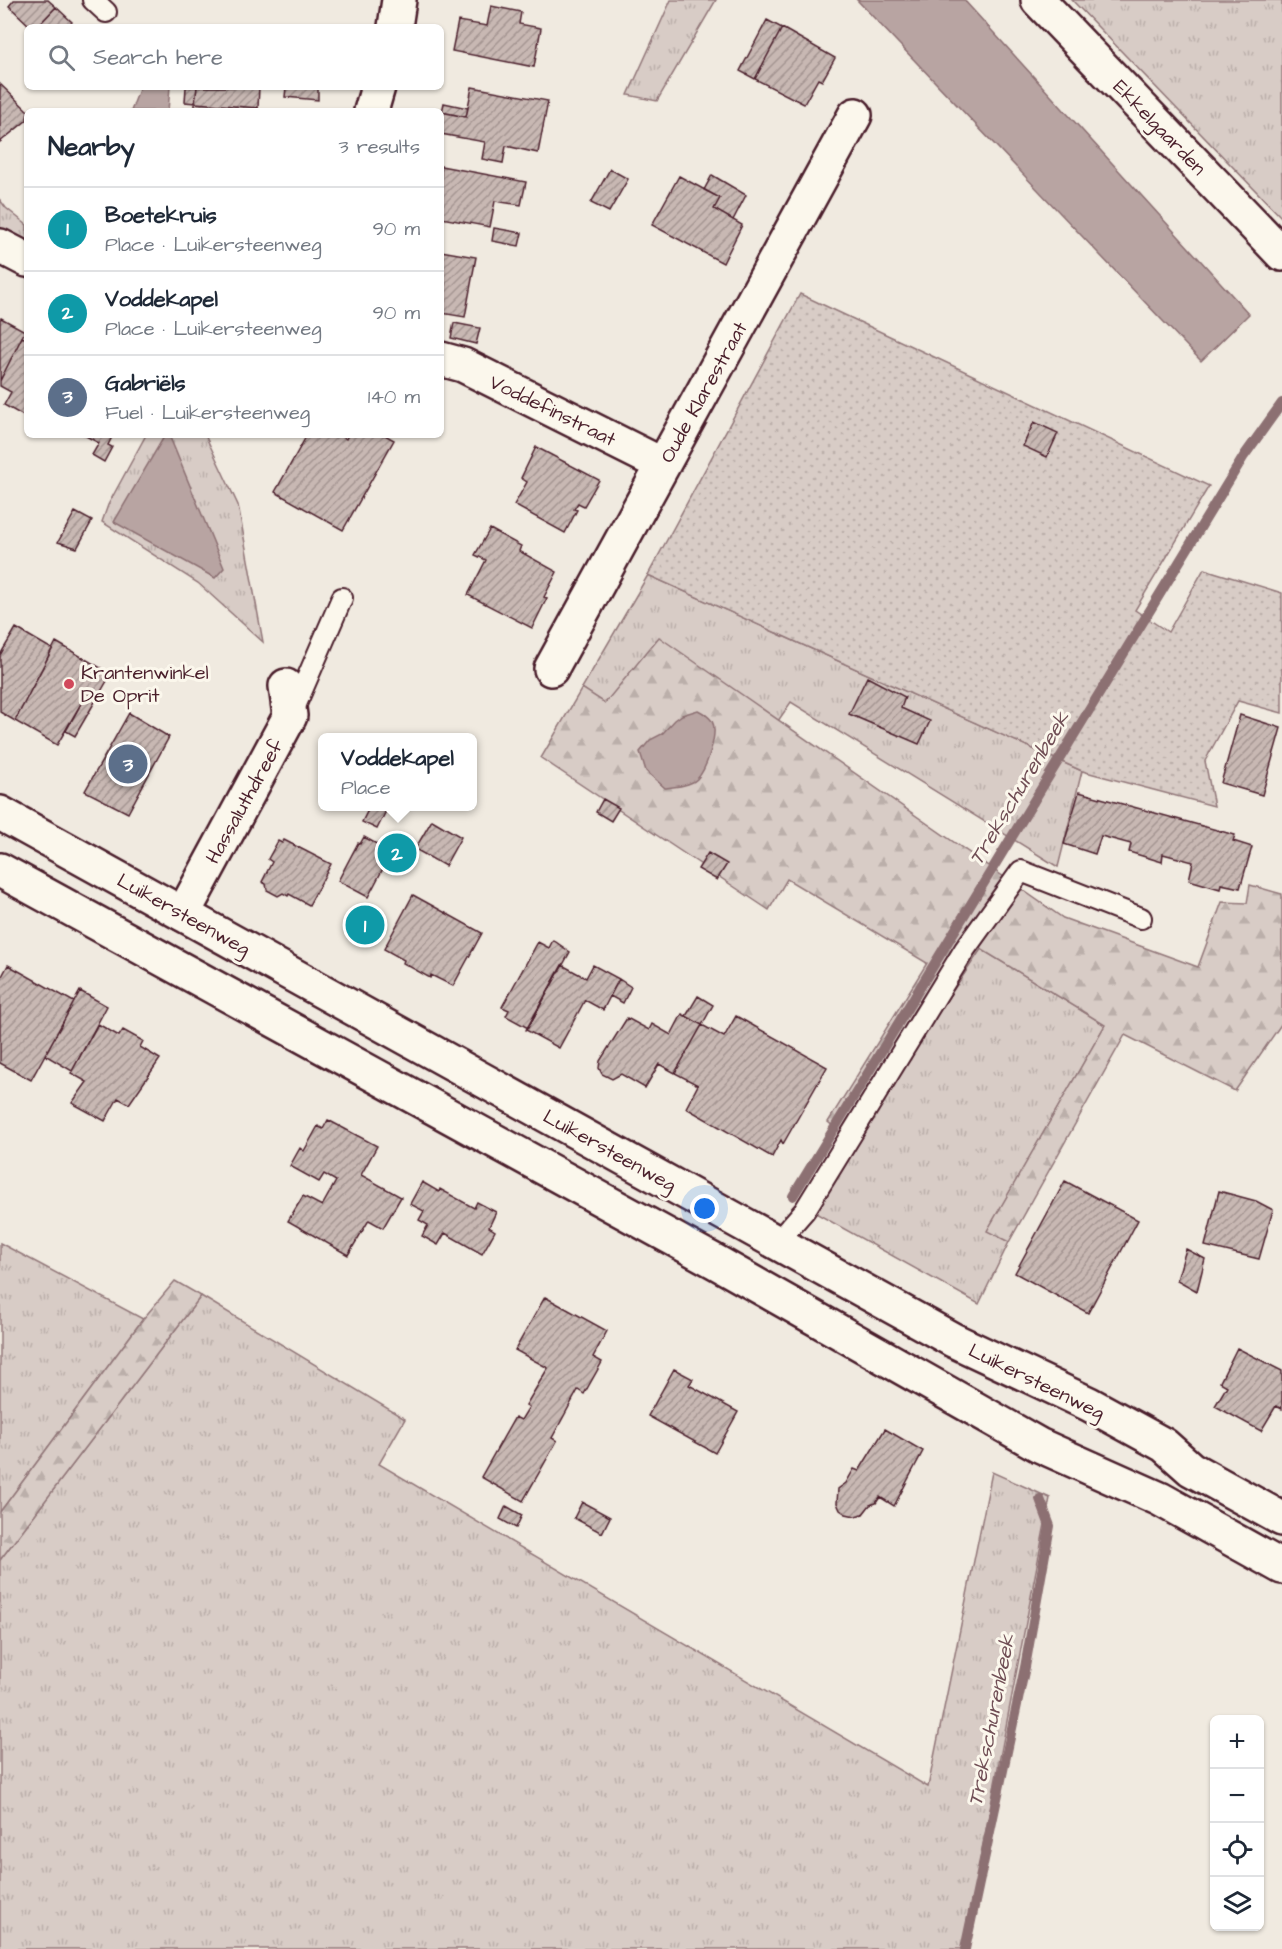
<!DOCTYPE html>
<meta charset="utf-8">
<style>
body{margin:0;font-family:"Architects Daughter",sans-serif;background:#f2f2f3;color:#1f2937}
.controls{position:absolute;right:18px;bottom:18px;display:grid;overflow:hidden;border-radius:9px;box-shadow:0 2px 4px #0004}
.controls button{width:54px;height:54px;display:grid;place-items:center;padding:0;border:0;border-bottom:2px solid #e0e1e3;background:#fff;color:#1f2937;font:30px sans-serif}
.you{position:absolute;left:705px;top:1209px;width:21px;height:21px;margin:-15px;border:4px solid #fff;border-radius:50%;background:#1a73e8;box-shadow:0 0 0 9px #1a73e833}
.badge{display:grid;place-items:center;width:39px;height:39px;border-radius:50%;background:#d1495b;color:#fff;font-size:20px;font-weight:700}
.pin{position:absolute;translate:-50% -50%;border:3px solid #fff;box-shadow:0 2px 6px #0006}
.popup{position:absolute;left:318px;top:733px;width:159px;height:78px;box-sizing:border-box;display:grid;place-content:center;border-radius:9px;background:#fff;filter:drop-shadow(0 2px 4px #0005);font-size:20px;white-space:nowrap;color:#747a83}
.popup b{font-size:22px;color:#1f2937}
.popup::after{content:'';position:absolute;left:50%;top:100%;margin-left:-12px;border:12px solid transparent;border-top-color:#fff}
.list{margin:0;padding:0;list-style:none}
h2{display:flex;justify-content:space-between;align-items:center;height:78px;margin:0;padding:0 24px;font-size:26px}
h2 small{font-size:20px;font-weight:400;color:#747a83}
.list li{display:grid;grid-template-columns:39px 1fr auto;gap:18px;align-items:center;box-sizing:border-box;height:84px;padding:0 24px;border-top:2px solid #e0e1e3}
.list b{display:block;font-size:22px;white-space:nowrap}
.list p{margin:0;font-size:20px;white-space:nowrap;color:#747a83}
.list em{font-size:20px;font-style:normal;color:#747a83}
.icon{flex:none;width:33px;height:33px;fill:none;stroke:currentColor;stroke-width:2;stroke-linecap:round;stroke-linejoin:round}
.map{position:relative;flex:none;width:1282px;height:1949px;overflow:hidden}
.search{position:absolute;background:#fff;box-shadow:0 2px 4px #0004;left:24px;top:24px;width:420px;height:66px;display:flex;align-items:center;gap:15px;box-sizing:border-box;padding:0 21px;border-radius:9px;color:#747a83;font-size:22px}
.panel{position:absolute;background:#fff;box-shadow:0 2px 4px #0004;left:24px;top:108px;width:420px;height:330px;border-radius:9px}
.map>svg:first-child{display:block}
</style>
<div class="map">
<svg width="1282" height="1949" viewBox="0 0 1282 1949">
<defs>
<pattern id="grass-tufts" width="24" height="20" patternUnits="userSpaceOnUse" patternTransform="scale(1.5)"><rect width="24" height="20" fill="#d8ccc6"/><path d="M3 7l-1-3M5 7V3M7 7l1-3M15 17l-1-3M17 17v-4M19 17l1-3" fill="none" stroke="#bbafaa"/></pattern>
<pattern id="forest-firs" width="22" height="20" patternUnits="userSpaceOnUse" patternTransform="scale(1.5)"><rect width="22" height="20" fill="#d8ccc6"/><path d="M5 1l3.5 6h-7zM16 11l3.5 6h-7z" fill="#bbafaa"/></pattern>
<pattern id="garden-dots" width="8" height="8" patternUnits="userSpaceOnUse" patternTransform="scale(1.5)"><rect width="8" height="8" fill="#d8ccc6"/><path d="M2 2h.1M6 6h.1" fill="none" stroke="#bbafaa" stroke-width="1.8" stroke-linecap="round"/></pattern>
<pattern id="building-hatch" width="6" height="6" patternUnits="userSpaceOnUse" patternTransform="scale(1.5)"><rect width="6" height="6" fill="#c8b8b3"/><path d="M-1 1l2-2M0 6l6-6M5 7l2-2" fill="none" stroke="#a49592"/></pattern>
</defs>
<rect width="100%" height="100%" fill="#f0eae0"/>
<filter id="ink" filterUnits="userSpaceOnUse"><feTurbulence type="fractalNoise" baseFrequency=".0167" numOctaves="2"/><feDisplacementMap in="SourceGraphic" scale="12" xChannelSelector="R" yChannelSelector="G"/><feConvolveMatrix kernelMatrix="1 2 1 2 8 2 1 2 1" color-interpolation-filters="sRGB"/></filter>
<g filter="url(#ink)">
<path fill="url(#grass-tufts)" stroke="#917678" stroke-width="1.5" d="M671 0H716L657 101 628 95Z
M1072 0H1282V218Z
M0 200 6 208 27 225V245L0 231Z
M146 435H205L238 505 263 642 198 583 102 522 108 505Z
M648 575 1082 771 1058 867 791 702 778 721 659 638 605 704 582 688Z
M981 949 1105 1025 988 1230 1009 1242 979 1304 812 1211 851 1141Z
M0 1243 143 1319 0 1512Z
M201 1296 405 1419 379 1464 928 1787 992 1472 1050 1498 963 1949H0V1560Z"/>
<path fill="url(#forest-firs)" stroke="#917678" stroke-width="1.5" d="M659 637 1063 918 1198 967 1222 902 1247 903 1250 885 1282 894V1023L1235 1091 1125 1035 1009 1242 987 1231 1105 1025 981 949 851 1141 828 1122 927 963 787 879 769 910 541 758 582 688 605 703Z
M175 1281 201 1296 0 1560V1512L143 1319Z"/>
<path fill="url(#garden-dots)" stroke="#917678" stroke-width="1.5" d="M800 294 1209 486 1135 610 1168 632 1204 569 1282 593V713L1238 701 1205 761 1214 806 1082 771 648 575Z"/>
<path fill="#b8a4a2" stroke="#8c6f72" stroke-width="1.5" d="M857 0H964L1249 314 1201 361Z
M140 87H170L168 111H131Z
M165 435H169L224 568 215 578 114 522Z
M698 710C702 712 709 717 712 721 719 733 706 770 697 779 690 786 674 787 665 788L646 771 640 752 650 740 662 734 675 720 682 715Z"/>
<g fill="none" stroke-linecap="round" stroke-linejoin="round">
<path stroke="#8c6f72" stroke-width="10" d="M793 1196 1244 456 1282 403
M965 1949 1025 1667 1050 1526 1040 1499"/>
</g>
<path fill="url(#building-hatch)" stroke="#4a1f2b" stroke-width="1.5" d="M14 0H48L56 7 37 27H31L9 6Z
M491 6 521 12 519 24 541 28 534 67 452 51 458 21 487 26Z
M56 7 72 22 67 27H37Z
M767 20 782 28 755 79 740 71Z
M782 28 835 58 822 81 818 79 804 104 755 79Z
M0 84 28 111 27 120 0 142Z
M186 87H197L195 103 185 102Z
M197 87H259L258 108 195 103Z
M286 87H318V100L285 97Z
M472 87 548 101 538 153 506 146 503 163 482 159 485 142 441 134V112L466 117Z
M195 103 258 108 257 111H195Z
M444 103 468 108 466 117 442 112Z
M441 166 526 182 521 205 495 201 490 227 441 218Z
M610 169 628 179 609 212 591 203Z
M712 175 746 195 733 220 714 209 720 198 704 190Z
M679 176 720 198 714 209 742 225 723 263 652 225Z
M494 228 522 233 519 246 492 241Z
M441 251 476 257 465 317 441 313 445 284 441 283Z
M1 318 25 331 0 381V320Z
M454 323 480 328 476 344 451 338Z
M22 337 27 339V418L4 405 11 392 0 386V381Z
M1034 422 1058 433 1047 457 1023 446Z
M84 435H113L108 445 112 447 104 462 92 455 99 443Z
M307 435H340L346 439 348 435H385L394 440 343 530 275 492Z
M536 447 599 480 584 506 578 503 574 509 577 510 565 533 514 505 527 482 521 478Z
M75 512 92 521 77 548 58 542Z
M490 529 521 546 519 551 557 572 544 597 547 598 532 628 468 595 486 560 475 555Z
M16 628 52 649 15 721 0 712V655Z
M56 642 111 674 96 700 86 695 57 745 15 721Z
M867 677 905 697 901 708 930 721 919 744 849 714Z
M86 695 96 700 75 736 66 731Z
M129 713 169 737 128 813 85 791Z
M1240 715 1281 728 1262 795 1221 783Z
M1079 792 1235 835 1233 841 1252 847 1240 888 1221 884 1220 889 1189 880 1193 862 1163 854 1162 862 1129 852 1131 844 1101 836 1095 854 1064 844Z
M603 799 619 808 611 821 596 812Z
M370 806H377L386 811 377 829 362 822Z
M432 820 461 837 445 866 415 849Z
M364 837 384 848 381 856 387 861 368 897 338 881 358 843 360 844Z
M284 840 331 864 309 905 289 894 288 896 283 893 278 896 267 890 266 884 262 882 272 862 268 859 278 841 282 843Z
M400 842 408 850 400 865 386 858 392 844Z
M708 853 727 864 717 880 698 869Z
M413 895 482 933 453 986 431 975 430 978 403 963 404 960 384 949Z
M553 940 570 952 528 1028 506 1016 509 1010 502 1007 538 942 549 948Z
M8 965 74 1002 31 1080 0 1063V980Z
M562 965 586 978 593 965 619 979 603 1010 585 1000 559 1048 526 1030Z
M619 979 631 987 623 1003 610 996Z
M80 991 107 1006 72 1071 45 1055Z
M698 996 713 1005 702 1025 686 1016Z
M682 1014 702 1025 675 1073 659 1064 645 1088 621 1074 612 1079 602 1074 599 1068 600 1061 627 1018 649 1030 652 1024 671 1035Z
M736 1016 827 1067 783 1144 781 1140 772 1157 686 1108 698 1085 675 1073 702 1025 724 1037Z
M98 1024 119 1036 123 1030 143 1041 140 1047 160 1059 129 1104 118 1098 105 1121 72 1103 87 1082 71 1073Z
M328 1120 377 1146 361 1175 401 1197 383 1228 369 1220 348 1255 288 1221 303 1196 322 1206 336 1181 324 1174 319 1182 290 1166 300 1148 304 1151 318 1126 323 1129Z
M1065 1181 1138 1220 1088 1313 1015 1273Z
M422 1182 439 1192 440 1189 474 1208 477 1202 496 1212 489 1227 495 1231 482 1254 445 1233 438 1245 422 1236 428 1225 419 1220 424 1211 410 1204Z
M1219 1191 1256 1201 1273 1210 1259 1259 1205 1246Z
M1186 1249 1205 1259 1197 1291 1177 1280Z
M545 1297 607 1331 593 1357 602 1362 584 1394 578 1390 552 1438 557 1441 523 1501 481 1477 515 1417 521 1420 529 1407 526 1405 548 1368 515 1350Z
M1237 1348 1282 1371V1409L1276 1406 1261 1431 1215 1406 1227 1386 1220 1382Z
M674 1369 693 1379 689 1385 738 1412 715 1453 648 1416Z
M885 1429 923 1451 894 1506 880 1497 876 1503 870 1505 863 1514 855 1516 846 1514 840 1510 837 1503 838 1489 846 1483 854 1469 859 1471Z
M582 1502 610 1517 602 1533 574 1518Z
M506 1506 522 1515 516 1528 500 1519Z"/>
<g fill="none" stroke-linecap="round" stroke-linejoin="round">
<defs>
<path id="lane" d="M93 0 106 12
M293 711 342 598
M777 1242 805 1210 965 949 1021 871 1141 918"/>
<path id="street" d="M1038 0 1282 254
M395 27 399 0
M371 111 378 87
M0 246 27 260
M441 359 463 365 663 465
M551 669 855 115
M183 914 290 716 286 686"/>
<path id="primary" d="M0 813 953 1340 1089 1404 1164 1445 1191 1469 1282 1519
M0 870 716 1262 1039 1445 1160 1499 1282 1567"/>
</defs>
<use href="#lane" stroke="#4a1f2b" stroke-width="24"/>
<use href="#street" stroke="#4a1f2b" stroke-width="38"/>
<use href="#primary" stroke="#4a1f2b" stroke-width="38"/>
<use href="#lane" stroke="#fbf7ec" stroke-width="20"/>
<use href="#street" stroke="#fbf7ec" stroke-width="33"/>
<use href="#primary" stroke="#fbf7ec" stroke-width="33"/>
</g>
</g>
<circle fill="#d1495b" stroke="#fbf7ec" stroke-width="2" cx="69" cy="684" r="6"/>
<g text-anchor="middle" stroke-width="6" stroke-linejoin="round" paint-order="stroke">
<g font-size="20" fill="#4a1f2b" stroke="#fbf7ec">
<text transform="translate(1160 127) rotate(46)" y="7">Ekkelgaarden</text>
<text transform="translate(703 392) rotate(-61)" y="7">Oude Klarestraat</text>
<text transform="translate(553 410) rotate(26)" y="7">Voddefinstraat</text>
<text transform="translate(244 801) rotate(-61)" y="7">Hassaluthdreef</text>
<text transform="translate(184 914) rotate(29)" y="7">Luikersteenweg</text>
<text transform="translate(610 1150) rotate(29)" y="7">Luikersteenweg</text>
<text transform="translate(1037 1381) rotate(26)" y="7">Luikersteenweg</text>
</g>
<g font-size="20" fill="#4a1f2b" stroke="#fbf7ec" text-anchor="start">
<text x="81" y="679">Krantenwinkel<tspan x="81" dy="23">De Oprit</tspan></text>
</g>
<g font-size="21" font-style="italic" fill="#704e55" stroke="#fbf7ec">
<text transform="translate(1019 788) rotate(-59)" y="7">Trekschurenbeek</text>
<text transform="translate(991 1720) rotate(-79)" y="7">Trekschurenbeek</text>
</g>
</g>
</svg>
<div class="controls">
<button>+</button>
<button>−</button>
<button><svg class="icon" aria-label="locate" viewBox="0 0 24 24"><circle cx="12" cy="12" r="6"/><path d="M12 2v4M12 18v4M2 12h4M18 12h4"/></svg></button>
<button><svg class="icon" aria-label="layers" viewBox="0 0 24 24"><path d="M12 4l9 5-9 5-9-5zM3 14l9 5 9-5"/></svg></button>
</div>
<div class="you"></div>
<div class="pin badge" style="left:365px;top:925px;background:#0f9aa8">1</div>
<div class="pin badge" style="left:397px;top:853px;background:#0f9aa8">2</div>
<div class="popup"><b>Voddekapel</b>Place</div>
<div class="pin badge" style="left:128px;top:764px;background:#5c6f8a">3</div>
<div class="search"><svg class="icon" aria-label="search" viewBox="0 0 24 24"><circle cx="10" cy="10" r="6"/><path d="M15 15l6 6"/></svg>Search here</div>
<section class="panel">
<h2>Nearby<small>3 results</small></h2>
<ul class="list">
<li><span class="badge" style="background:#0f9aa8">1</span><div><b>Boetekruis</b><p>Place · Luikersteenweg</p></div><em>90 m</em></li>
<li><span class="badge" style="background:#0f9aa8">2</span><div><b>Voddekapel</b><p>Place · Luikersteenweg</p></div><em>90 m</em></li>
<li><span class="badge" style="background:#5c6f8a">3</span><div><b>Gabriëls</b><p>Fuel · Luikersteenweg</p></div><em>140 m</em></li>
</ul>
</section>
</div>
